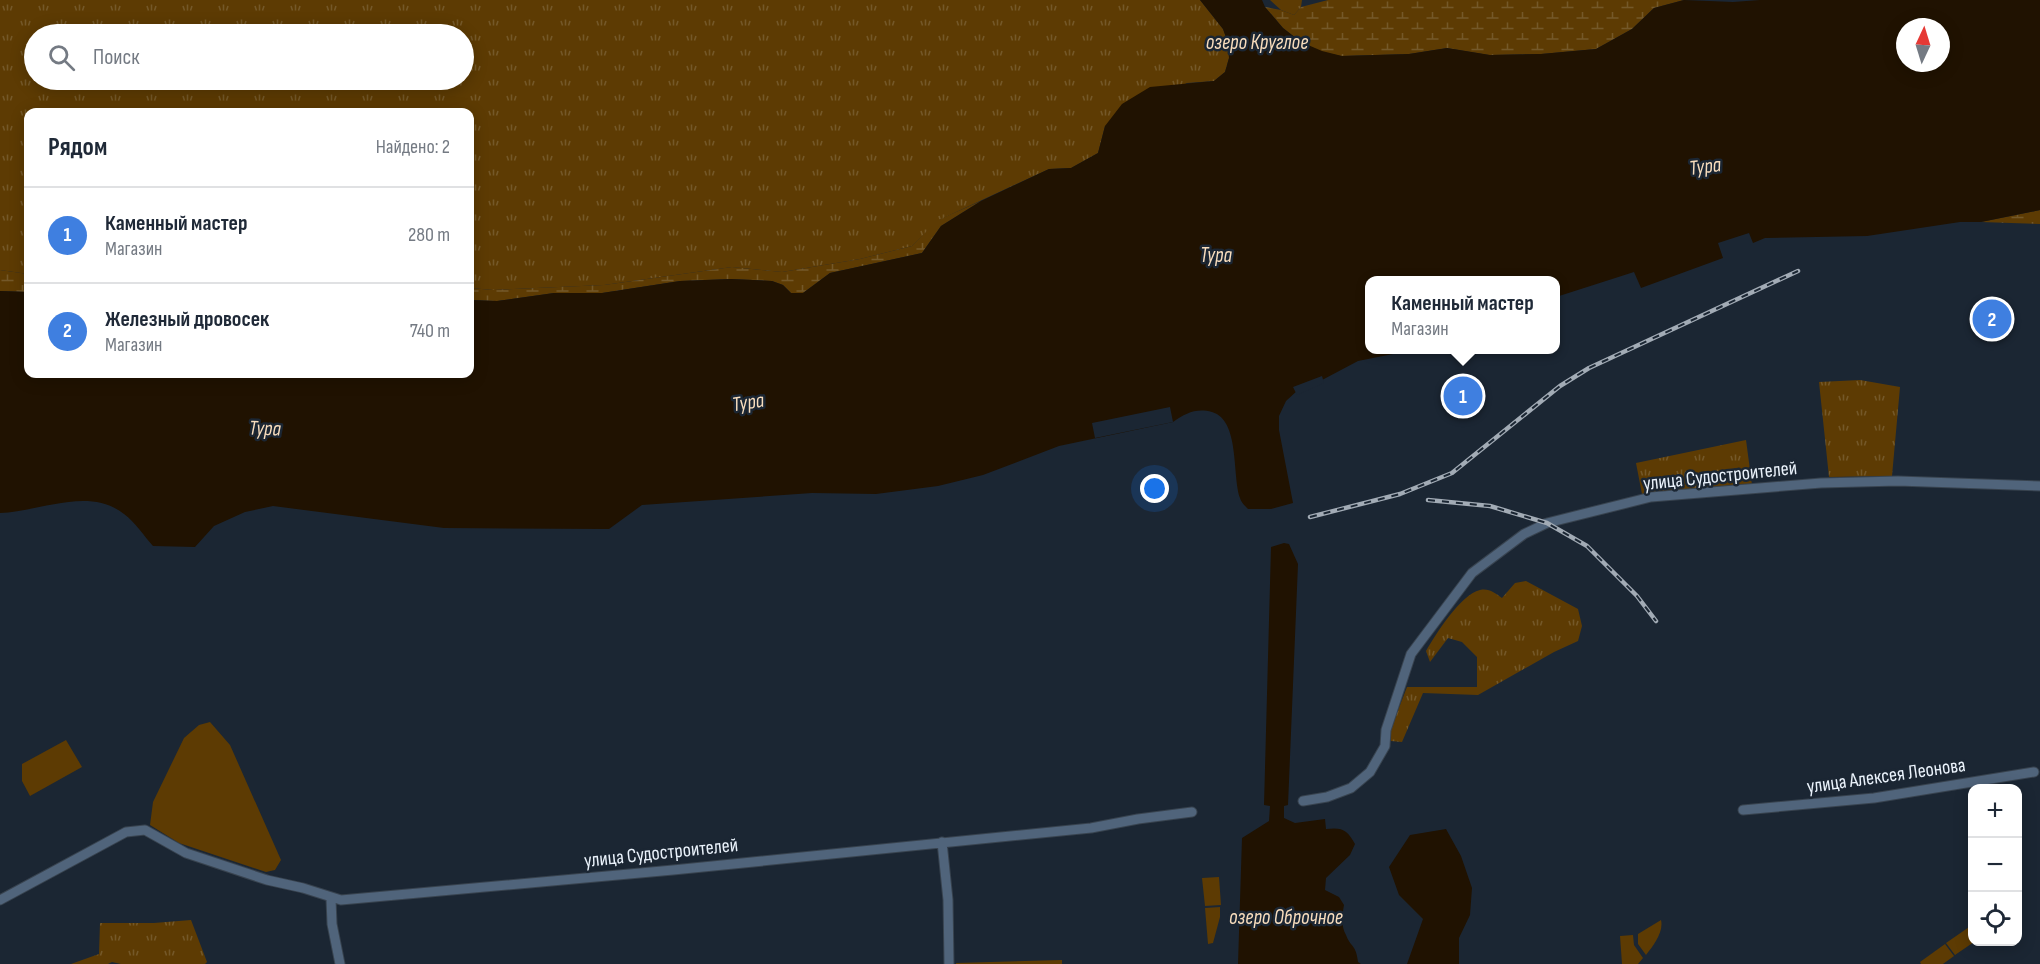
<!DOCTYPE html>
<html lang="ru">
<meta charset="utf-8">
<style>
body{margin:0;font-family:"Sofia Sans Condensed",sans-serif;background:#f6f6f7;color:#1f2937}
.controls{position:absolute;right:18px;bottom:18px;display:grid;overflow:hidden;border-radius:12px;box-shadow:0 3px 15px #0003}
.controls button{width:54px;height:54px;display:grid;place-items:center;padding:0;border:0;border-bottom:2px solid #e0e1e3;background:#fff;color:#1f2937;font:30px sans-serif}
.compass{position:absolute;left:1896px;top:18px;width:54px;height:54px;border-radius:50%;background:#fff;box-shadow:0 3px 15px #0003;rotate:4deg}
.you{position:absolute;left:1155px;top:489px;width:21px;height:21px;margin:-15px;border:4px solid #fff;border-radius:50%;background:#1a73e8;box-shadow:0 0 0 9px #1a73e833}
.badge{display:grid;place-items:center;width:39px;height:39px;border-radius:50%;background:#7d623a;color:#fff;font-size:20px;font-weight:700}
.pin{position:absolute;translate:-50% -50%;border:3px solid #fff;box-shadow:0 2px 6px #0006}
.popup{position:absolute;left:1365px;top:276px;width:195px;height:78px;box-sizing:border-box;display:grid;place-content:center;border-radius:12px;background:#fff;filter:drop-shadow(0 2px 4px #0005);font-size:20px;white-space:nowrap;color:#747a83}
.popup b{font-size:22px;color:#1f2937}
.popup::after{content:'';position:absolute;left:50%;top:100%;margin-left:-12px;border:12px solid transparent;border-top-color:#fff}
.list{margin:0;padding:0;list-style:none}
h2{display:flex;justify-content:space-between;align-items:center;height:78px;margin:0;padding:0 24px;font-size:26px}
h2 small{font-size:20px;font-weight:400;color:#747a83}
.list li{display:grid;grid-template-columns:39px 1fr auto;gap:18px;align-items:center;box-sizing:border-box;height:96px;padding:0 24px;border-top:2px solid #e0e1e3}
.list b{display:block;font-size:22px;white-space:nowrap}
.list p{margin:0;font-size:20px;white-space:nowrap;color:#747a83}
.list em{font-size:20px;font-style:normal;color:#747a83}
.icon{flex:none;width:33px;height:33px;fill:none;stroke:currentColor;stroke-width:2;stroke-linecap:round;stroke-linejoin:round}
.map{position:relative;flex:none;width:2040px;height:964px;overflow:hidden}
.search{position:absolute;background:#fff;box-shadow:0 3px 15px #0003;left:24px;top:24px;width:450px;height:66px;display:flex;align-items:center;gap:15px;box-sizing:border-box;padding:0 21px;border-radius:33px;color:#747a83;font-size:22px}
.panel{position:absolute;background:#fff;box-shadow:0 3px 15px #0003;left:24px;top:108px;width:450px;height:270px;border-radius:12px}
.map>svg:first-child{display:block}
</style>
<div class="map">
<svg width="2040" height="964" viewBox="0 0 2040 964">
<defs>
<pattern id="grass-tufts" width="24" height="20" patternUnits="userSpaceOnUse" patternTransform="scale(1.5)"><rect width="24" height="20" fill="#5d3b03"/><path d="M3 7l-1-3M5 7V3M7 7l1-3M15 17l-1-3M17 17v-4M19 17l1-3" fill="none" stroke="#745829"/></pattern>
<pattern id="wetland-marsh" width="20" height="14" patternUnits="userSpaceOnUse" patternTransform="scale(1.5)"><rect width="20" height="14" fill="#5d3b03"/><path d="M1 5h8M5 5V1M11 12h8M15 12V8" fill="none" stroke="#745829"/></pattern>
</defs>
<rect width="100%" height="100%" fill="#1b2633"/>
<path fill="url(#grass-tufts)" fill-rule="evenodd" d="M0 0H1200L1223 29 1228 43 1229 58 1225 72 1214 81 1187 83 1105 126 1098 153 1071 168 1049 169 939 220 912 246 860 259 782 272 732 267 604 285 493 290 470 288V112H28V274L0 270ZM34 34H464V80H34Z
M1270 0H1302L1301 7 1294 15 1281 10Z
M1860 380 1900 387 1892 476 1829 477 1819 382Z
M1746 440 1752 485 1642 494 1636 463Z
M1526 581 1578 609 1582 626 1578 641 1554 652 1478 695 1423 693 1402 742 1391 741 1390 731 1407 687H1477V657L1462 642 1448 638 1430 662 1426 651C1436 634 1460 595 1480 590 1489 588 1495 593 1502 598L1515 583Z
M191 920 207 962 205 964H121L112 962 108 964H71L99 954 100 923H154Z
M1062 960V964H956V963Z"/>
<path fill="url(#wetland-marsh)" d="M1328 0H1684L1654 8 1632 29 1596 49 1541 54 1489 55 1447 48 1409 54 1341 56 1322 52 1301 42 1283 28 1265 7 1281 10 1294 15 1301 7Z
M981 201 941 226 922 253 830 273 803 293H791L783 285 772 281 731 279 680 281 602 293H554L497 301 470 300V288L493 290 604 285 732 267 782 272 860 259 912 246 938 220Z
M2040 210V224L1981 222Z
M0 270 28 274V292L0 291Z"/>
<path fill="#5d3b03" d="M210 722 230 745 281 860 275 870 266 872 179 843 150 825 153 802 184 738 199 725Z
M66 740 82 767 30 796 22 781V764Z
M1219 877 1221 905 1205 906 1202 878Z
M1220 907V917L1213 943 1208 944 1205 908Z
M1661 920C1664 932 1653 946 1646 955L1638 944V934Z
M1972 925V942H1974L1955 955 1946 943Z
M1633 935 1634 945 1643 958 1638 964H1622L1620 936Z
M1945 944 1954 956 1943 964H1921L1920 962Z"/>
<path fill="#201201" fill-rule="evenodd" d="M1200 0H1262L1265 7 1283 28 1301 42 1322 51 1342 56 1409 54 1447 48 1490 55 1541 54 1596 49 1632 29 1654 8 1684 0 1733 2 1760 0H2040V210L1981 222H1960L1867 236 1765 238 1753 243 1749 233 1718 243 1723 258 1641 288 1634 272 1556 297V280H1370V350H1413L1358 361 1324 379 1298 390 1286 401 1279 416V430L1293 503 1271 509H1248C1245 506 1241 502 1240 498 1232 475 1240 420 1212 412 1196 408 1186 413 1173 422L1059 446 983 475 938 486 876 494 812 493 642 505 609 529 444 528 273 506 245 512 214 526 195 547 153 546C144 536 135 522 124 514 89 486 39 512 0 513V291L28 292V374H470V300L497 301 554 293H602L680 281 731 279 772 281 783 285 791 293H803L830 273 922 253 941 226 981 201 1049 169 1071 168 1098 153 1105 126 1122 104 1150 87 1214 81 1225 72 1229 58 1228 43 1223 29ZM1905 27H1941V63H1905Z
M1284 543 1289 544 1298 564 1288 805 1284 806V818L1295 823 1325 819 1326 829C1343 827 1347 830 1355 844L1350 855 1326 878 1325 890 1339 897 1344 905C1342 916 1341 926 1346 935 1351 948 1356 944 1358 962L1361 964H1238L1242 838 1269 821 1270 806 1264 805 1271 547Z
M1446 829 1461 856 1472 888 1470 915 1459 938V964H1407L1423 919 1399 895 1389 867 1410 835Z"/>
<path fill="#1b2633" d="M1322 376 1324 383 1297 395 1293 387Z
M1170 407 1173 422 1095 438 1092 423Z"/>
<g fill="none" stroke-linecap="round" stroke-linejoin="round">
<defs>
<path id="minor" d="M1303 801 1327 797 1351 788 1370 772 1385 746 1386 730 1411 654 1472 573 1524 534 1547 523 1651 497 1821 483 1898 481 2040 486
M1743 810 1874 798 2034 772
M942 842 948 900 949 964
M331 899 332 924 340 964
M0 900 126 832 145 830 186 853 267 880 303 888 341 900 673 870 1091 828 1138 819 1192 812"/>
</defs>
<use href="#minor" stroke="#38434f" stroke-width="11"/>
<use href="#minor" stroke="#50647b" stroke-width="9"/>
<defs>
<path id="rail" d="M1428 500 1490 506 1547 523 1587 546 1637 596 1656 621
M1310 517 1400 494 1452 473 1560 386 1589 368 1798 271"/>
</defs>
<use href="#rail" stroke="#a2abb5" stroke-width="4.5"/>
<use href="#rail" stroke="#1b2633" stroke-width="2" stroke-dasharray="7" stroke-linecap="butt"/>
</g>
<g text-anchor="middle" stroke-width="5" stroke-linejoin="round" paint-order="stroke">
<g font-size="20" fill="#eaf2fb" stroke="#1b2633">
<text transform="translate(1720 475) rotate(-6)" y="7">улица Судостроителей</text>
<text transform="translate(1886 775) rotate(-8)" y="7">улица Алексея Леонова</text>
<text transform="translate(661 852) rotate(-6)" y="7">улица Судостроителей</text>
</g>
<g font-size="21" font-style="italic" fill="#f8ddbd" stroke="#1b2633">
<text x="1257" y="49">озеро Круглое</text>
<text transform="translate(1705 166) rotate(-7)" y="7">Тура</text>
<text x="1216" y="262">Тура</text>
<text transform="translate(748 402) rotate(-9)" y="7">Тура</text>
<text transform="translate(265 428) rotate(2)" y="7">Тура</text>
<text x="1286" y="924">озеро Оброчное</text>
</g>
</g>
</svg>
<div class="controls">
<button>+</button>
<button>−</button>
<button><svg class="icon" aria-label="locate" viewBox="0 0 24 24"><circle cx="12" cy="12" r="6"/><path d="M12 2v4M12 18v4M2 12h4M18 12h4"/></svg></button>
</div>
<svg class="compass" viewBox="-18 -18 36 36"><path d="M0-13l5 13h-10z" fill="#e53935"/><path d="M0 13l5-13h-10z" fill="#747a83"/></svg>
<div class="you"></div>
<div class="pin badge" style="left:1463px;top:396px;background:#3f7fe0">1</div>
<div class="popup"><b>Каменный мастер</b>Магазин</div>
<div class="pin badge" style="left:1992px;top:319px;background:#3f7fe0">2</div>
<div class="search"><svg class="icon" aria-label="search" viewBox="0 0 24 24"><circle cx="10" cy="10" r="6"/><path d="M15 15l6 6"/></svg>Поиск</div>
<section class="panel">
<h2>Рядом<small>Найдено: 2</small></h2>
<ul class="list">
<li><span class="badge" style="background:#3f7fe0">1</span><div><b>Каменный мастер</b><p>Магазин</p></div><em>280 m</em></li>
<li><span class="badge" style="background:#3f7fe0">2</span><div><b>Железный дровосек</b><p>Магазин</p></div><em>740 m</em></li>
</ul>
</section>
</div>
